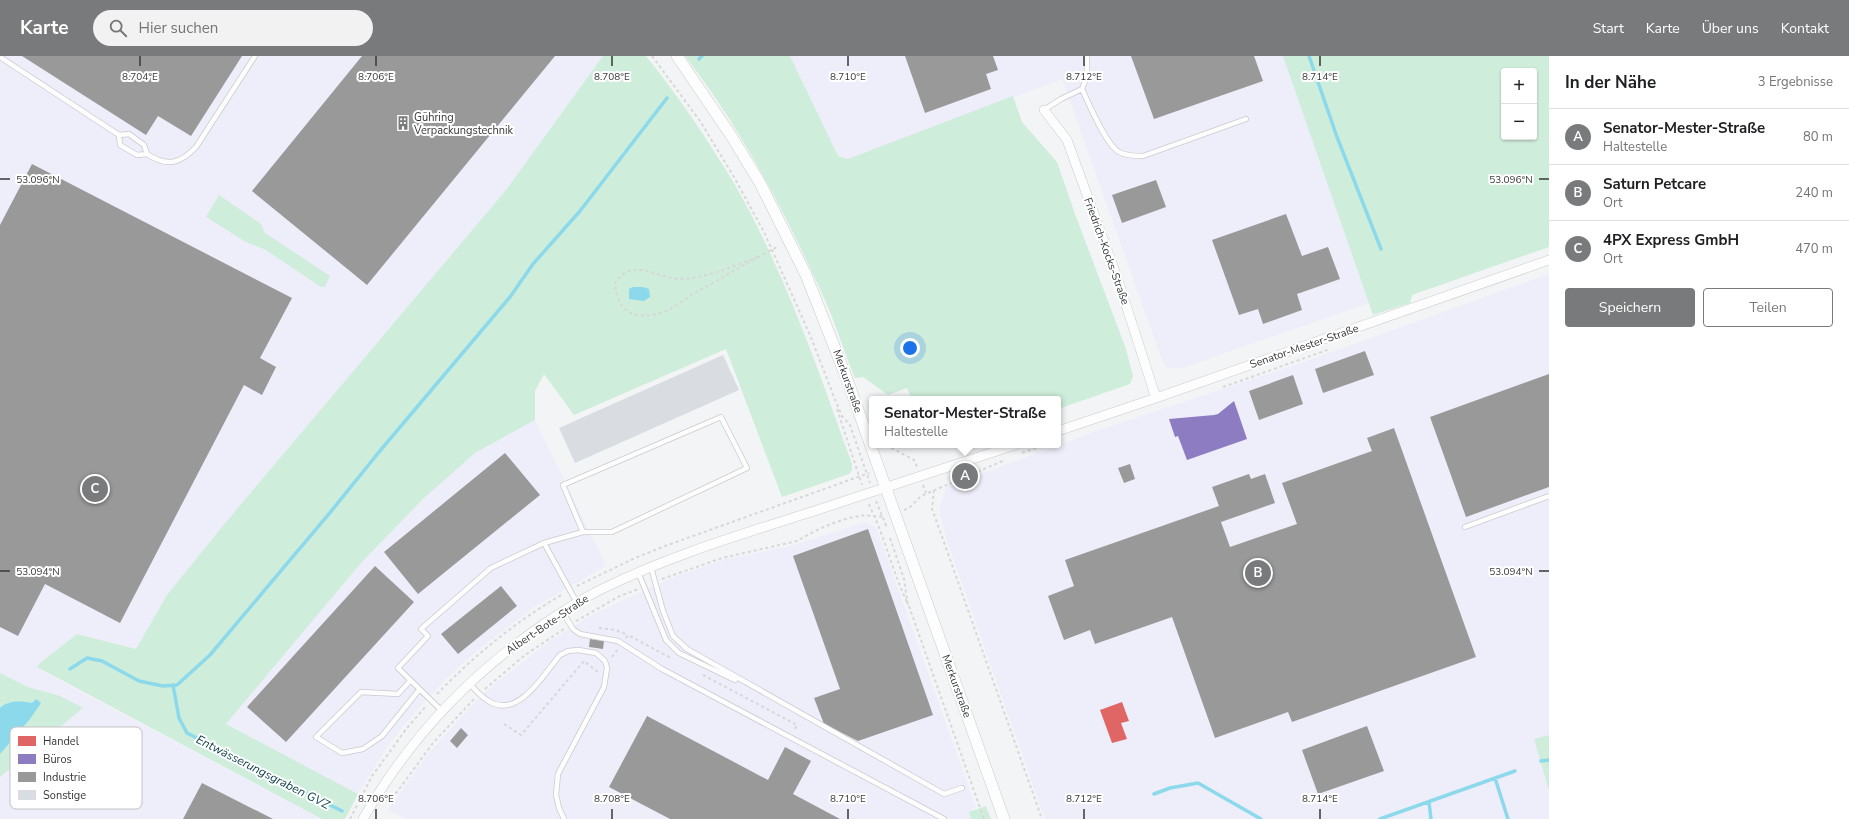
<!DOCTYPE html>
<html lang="de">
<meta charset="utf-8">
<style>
body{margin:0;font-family:"Nunito Sans",sans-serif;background:#f2f2f2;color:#202124}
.controls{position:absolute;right:12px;top:12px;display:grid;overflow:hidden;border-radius:4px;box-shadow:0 1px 3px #0004}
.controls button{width:36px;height:36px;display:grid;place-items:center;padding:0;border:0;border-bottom:1px solid #e0e0e0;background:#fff;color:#202124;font:20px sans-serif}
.you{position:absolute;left:910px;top:292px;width:14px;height:14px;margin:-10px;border:3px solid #fff;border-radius:50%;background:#1a73e8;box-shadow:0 0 0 6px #1a73e833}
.badge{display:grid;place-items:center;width:26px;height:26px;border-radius:50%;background:#797a7b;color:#fff;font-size:13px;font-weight:700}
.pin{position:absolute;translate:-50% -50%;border:2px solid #fff;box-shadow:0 1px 4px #0006}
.popup{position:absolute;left:869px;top:340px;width:192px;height:52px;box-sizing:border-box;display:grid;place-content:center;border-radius:4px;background:#fff;filter:drop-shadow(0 1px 3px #0005);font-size:13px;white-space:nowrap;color:#757577}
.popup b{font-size:15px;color:#202124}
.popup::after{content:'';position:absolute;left:50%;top:100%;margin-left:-8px;border:8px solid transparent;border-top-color:#fff}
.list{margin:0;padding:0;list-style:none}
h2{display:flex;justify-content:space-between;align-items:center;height:52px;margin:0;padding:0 16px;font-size:17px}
h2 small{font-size:13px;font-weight:400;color:#757577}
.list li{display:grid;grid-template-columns:26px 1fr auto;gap:12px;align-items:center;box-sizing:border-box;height:56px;padding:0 16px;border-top:1px solid #e0e0e0}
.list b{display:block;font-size:15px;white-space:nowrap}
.list p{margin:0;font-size:13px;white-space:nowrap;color:#757577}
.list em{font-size:13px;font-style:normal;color:#757577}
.actions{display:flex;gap:8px;padding:12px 16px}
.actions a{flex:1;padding:9px 0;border:1px solid #797a7b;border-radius:4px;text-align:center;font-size:14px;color:#797a7b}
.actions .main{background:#797a7b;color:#fff}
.icon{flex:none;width:22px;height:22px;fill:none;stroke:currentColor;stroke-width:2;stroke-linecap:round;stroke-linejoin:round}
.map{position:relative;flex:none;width:1549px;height:763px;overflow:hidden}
header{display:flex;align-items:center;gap:24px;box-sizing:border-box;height:56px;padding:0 20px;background:#797a7b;color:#fff}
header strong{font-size:19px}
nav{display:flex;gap:22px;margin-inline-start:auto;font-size:14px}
.search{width:280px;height:36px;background:#f2f2f2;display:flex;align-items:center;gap:10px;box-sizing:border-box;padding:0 14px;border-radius:22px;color:#757577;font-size:15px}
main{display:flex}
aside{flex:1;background:#fff}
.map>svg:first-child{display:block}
</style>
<header>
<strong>Karte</strong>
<div class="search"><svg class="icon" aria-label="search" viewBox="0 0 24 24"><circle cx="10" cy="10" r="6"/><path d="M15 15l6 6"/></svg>Hier suchen</div>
<nav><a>Start</a><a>Karte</a><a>Über uns</a><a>Kontakt</a></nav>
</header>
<main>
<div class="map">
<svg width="1549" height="763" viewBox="0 0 1549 763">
<rect width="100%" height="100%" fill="#f3f4f6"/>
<path fill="#eeedfa" d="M0 0H603L506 134 226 466 167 539 136 593 77 578 41 606 37 611 68 629 322 763H0Z
M790 0H1283L1369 247 1182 312H1167L1162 304 1062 23 848 103 838 100Z
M1549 218V679L1534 684 1549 735V763H1045L948 488 939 454 946 431 1099 374 1301 307Z
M535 364 606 510 534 551 474 597 447 622 415 656 389 688 358 738 226 668 361 507 424 442 475 397Z
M865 466 876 471 976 752 969 756 971 763H405L388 754 428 698 473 648 491 631 551 584 595 557 676 520 726 503 791 490Z"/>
<path fill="#cfeddb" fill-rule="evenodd" d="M603 0H646C679 41 708 84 735 129 784 214 819 316 852 408V414L849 418 782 441 726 293 574 359 544 318 535 335V364L475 397 424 442 361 507 226 668 358 738 345 763H322L37 611 41 606 77 578 136 593 167 539 226 466 506 134Z
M685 0H790L838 100 848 103 1013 40 1022 66 1057 106 1075 158 1126 293 1133 320 1130 328 1058 353V343H912L907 332 888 339 863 321 855 322C844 296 836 268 824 242 786 158 742 73 685 0Z
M1283 0H1549V191L1412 239 1410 247 1373 259ZM1504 15H1534V81H1504Z
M219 139 261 168 265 177 330 220 325 231H321L266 194 246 186 206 161Z
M0 617 28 631 60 640 83 652 0 721Z
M1549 679V735L1534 683Z
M986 750 991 763H971L969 756Z"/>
<path fill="#8dd9ec" d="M633 231H643L649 233 650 241 644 245 629 243V233Z
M36 643 41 647 30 663 0 698V652C9 644 21 645 32 647Z"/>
<path fill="#e06666" d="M1122 646 1129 665 1121 667 1127 683 1112 687 1100 654Z"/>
<path fill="#8e7cc3" d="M1234 345 1247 383 1187 404 1178 380 1175 381 1169 363 1214 359 1218 358Z"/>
<path fill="#999" d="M22 0H242L191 80 158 60 146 79Z
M362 0H555L367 229 252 135Z
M905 0H993L998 14 986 18 991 33 925 57Z
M1131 0H1254L1263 25 1154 63Z
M32 108 292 242 260 302 276 311 262 339 244 329 120 567 45 528 18 580 0 571V169Z
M1156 124 1166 151 1122 167 1112 139Z
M1286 158 1302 200 1328 191 1340 223 1297 238 1302 254 1263 268 1258 253 1239 259 1212 184Z
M1365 295 1374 319 1323 337 1315 313Z
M1549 318V431L1466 461 1430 361Z
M1293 319 1303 348 1259 364 1249 335Z
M1394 372 1476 601 1292 666 1288 656 1215 682 1172 561 1095 588 1090 574 1064 584 1048 540 1074 530 1065 504 1219 450 1212 431 1249 418 1251 423 1265 418 1275 447 1221 466 1230 491 1297 468 1282 427 1372 395 1367 382Z
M505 397 540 439 418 538 384 496Z
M1130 408 1135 423 1124 427 1118 412Z
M868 473 933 659 858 685 824 668 814 642 840 633 793 500Z
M375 510 414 546 286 686 247 651Z
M501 530 517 550 458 598 441 578Z
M590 583 604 585 603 593 589 591Z
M647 660 768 724 785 691 811 705 793 738 840 763H670L609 731Z
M1367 670 1384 715 1318 738 1302 694Z
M461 672 468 679 457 692 450 685Z
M202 727 273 763H183Z"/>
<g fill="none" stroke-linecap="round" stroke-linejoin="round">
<path stroke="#8dd9ec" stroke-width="3.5" d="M1309 0 1337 81 1381 193
M699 3 702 0
M70 613 87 602 102 605 139 625 163 630 177 629 210 599 333 453 379 396 510 241 533 208 580 155 667 42
M173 629 179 662 187 677 342 755
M1541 705 1549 704
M1495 722 1508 763
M1154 738 1170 732 1198 727 1261 763
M1429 746 1431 763
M1380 763 1515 715"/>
</g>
<path fill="#d9dde2" d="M723 299 739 334 575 407 559 372Z"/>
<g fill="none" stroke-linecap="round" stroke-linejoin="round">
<defs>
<path id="service" d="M0 1 119 79 129 78 144 89 147 98
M1082 33C1089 48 1106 89 1119 96 1126 100 1135 100 1143 100L1246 63
M1044 54 1061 43 1082 33 1087 20V0
M119 79 120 89 137 99 147 98C167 111 180 108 196 91L255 0
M1465 471 1549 440
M544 487 583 476H612L747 412 721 361 563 429 583 476
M651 511 663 555 673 580 687 593 944 738 962 732
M638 516 666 584 679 597 735 624
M562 555 573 573 580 578 618 585 662 613 944 763
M410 625 398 638 361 636 316 681 342 697 363 693 382 680 419 634
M469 627C475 634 481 641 490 646 519 662 544 618 560 599L568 595 578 594 596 597 605 605 607 612 604 631 558 718 556 739 559 752 564 763
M441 654 398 612 428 580 421 573 491 512 544 487 577 547"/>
<path id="minor" d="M1044 54 1067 84 1117 221 1156 342
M1058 375 1156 342 1549 204
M363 763C408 684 469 619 544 568 563 555 583 542 604 532 669 500 739 479 808 457 877 435 946 412 1015 389"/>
<path id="tertiary" d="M677 0 732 81 760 127 806 219 847 323 1004 763"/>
</defs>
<use href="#service" stroke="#cacbcc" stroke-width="6"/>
<use href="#minor" stroke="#cacbcc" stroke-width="10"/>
<use href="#tertiary" stroke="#cacbcc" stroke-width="12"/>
<path stroke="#d7d7d8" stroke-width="2" stroke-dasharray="3 3" stroke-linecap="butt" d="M652 0 700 65 734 121 764 176 810 279 836 346 842 360 850 369 870 427
M758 201C733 210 705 223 678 223 664 222 651 214 638 214 627 213 621 219 615 227 617 250 627 262 652 259 668 257 681 246 693 238 722 222 750 205 779 190
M1223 331 1330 293
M837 353 862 429
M886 389 914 404 917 411
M1022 397 1045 389
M923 429 926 437
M934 434 932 453 935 461 1042 763
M876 445 887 472
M869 448C872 457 877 465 880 474 889 498 896 523 907 546
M904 454 910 451 921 440 1005 404
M890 482 904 523 908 550
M662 523 722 502 797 485C815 474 839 463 860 460 868 458 876 462 885 460
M577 530 635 502 665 490 869 417
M909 550 984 763
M576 565 618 541 638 533
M599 572 616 574 628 579
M626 582 628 579 671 602
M612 601 618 593
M703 619 797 669 794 675
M485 633 525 599 564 573
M437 638C474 600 516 565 563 538
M504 668 521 679 584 605 599 617
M386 745 397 736 433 687 474 643
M350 763 372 720 407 672 426 650"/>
<use href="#service" stroke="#fdfdfe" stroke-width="4.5"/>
<use href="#minor" stroke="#fdfdfe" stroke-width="9"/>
<use href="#tertiary" stroke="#fdfdfe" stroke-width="11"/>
</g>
<path fill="none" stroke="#383839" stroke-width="1.5" d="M140 0V10M376 0V10M612 0V10M848 0V10M1084 0V10M1320 0V10M0 123H10M1539 123H1549M0 515H10M1539 515H1549M376 753V763M612 753V763M848 753V763M1084 753V763M1320 753V763"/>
<defs>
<symbol id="building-bare" viewBox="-9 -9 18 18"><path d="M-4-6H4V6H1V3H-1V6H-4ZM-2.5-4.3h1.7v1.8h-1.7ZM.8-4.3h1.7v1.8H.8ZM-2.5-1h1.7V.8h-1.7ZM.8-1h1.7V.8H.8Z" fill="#797a7b" stroke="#fff" stroke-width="2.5" paint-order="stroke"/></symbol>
</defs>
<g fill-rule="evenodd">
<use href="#building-bare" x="393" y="57" width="20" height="20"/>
</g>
<g text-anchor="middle" stroke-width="4" stroke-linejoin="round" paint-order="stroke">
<g font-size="11" fill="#383839" stroke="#fff" text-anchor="start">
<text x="414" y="65">Gühring<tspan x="414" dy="13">Verpackungstechnik</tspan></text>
</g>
<g font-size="11" fill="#383839" stroke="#fff">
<text transform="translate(1107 195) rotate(70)" y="4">Friedrich-Kocks-Straße</text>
<text transform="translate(1304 290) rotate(-19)" y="4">Senator-Mester-Straße</text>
<text transform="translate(848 325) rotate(70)" y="4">Merkurstraße</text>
<text transform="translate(547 568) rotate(-34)" y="4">Albert-Bote-Straße</text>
<text transform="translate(957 630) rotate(70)" y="4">Merkurstraße</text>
</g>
<g font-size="12" font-style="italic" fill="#063a45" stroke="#fff">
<text transform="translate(263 716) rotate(27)" y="4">Entwässerungsgraben GVZ</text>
</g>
</g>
<rect x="10" y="671" width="132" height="82" rx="6" fill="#fff" stroke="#c3c3c4" stroke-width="1"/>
<rect x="18" y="680" width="18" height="10" fill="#e06666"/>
<rect x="18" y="698" width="18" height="10" fill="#8e7cc3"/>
<rect x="18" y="716" width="18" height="10" fill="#999"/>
<rect x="18" y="734" width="18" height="10" fill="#d9dde2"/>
<g font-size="11" fill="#383839">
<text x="43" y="689">Handel</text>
<text x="43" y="707">Büros</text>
<text x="43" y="725">Industrie</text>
<text x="43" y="743">Sonstige</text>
</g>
<g font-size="10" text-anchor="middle" fill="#383839" stroke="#fff" stroke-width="4" stroke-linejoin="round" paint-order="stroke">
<text x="140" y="24">8.704°E</text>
<text x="376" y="24">8.706°E</text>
<text x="612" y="24">8.708°E</text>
<text x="848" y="24">8.710°E</text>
<text x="1084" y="24">8.712°E</text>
<text x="1320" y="24">8.714°E</text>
<text x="38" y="127">53.096°N</text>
<text x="1511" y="127">53.096°N</text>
<text x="38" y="519">53.094°N</text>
<text x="1511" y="519">53.094°N</text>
<text x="376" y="746">8.706°E</text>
<text x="612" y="746">8.708°E</text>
<text x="848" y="746">8.710°E</text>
<text x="1084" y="746">8.712°E</text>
<text x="1320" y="746">8.714°E</text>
</g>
</svg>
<div class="controls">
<button>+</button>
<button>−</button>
</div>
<div class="you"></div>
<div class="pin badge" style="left:965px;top:420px">A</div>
<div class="popup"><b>Senator-Mester-Straße</b>Haltestelle</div>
<div class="pin badge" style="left:1258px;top:517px">B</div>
<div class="pin badge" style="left:95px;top:433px">C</div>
</div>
<aside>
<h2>In der Nähe<small>3 Ergebnisse</small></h2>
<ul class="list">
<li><span class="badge">A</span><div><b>Senator-Mester-Straße</b><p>Haltestelle</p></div><em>80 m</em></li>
<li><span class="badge">B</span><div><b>Saturn Petcare</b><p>Ort</p></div><em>240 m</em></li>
<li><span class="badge">C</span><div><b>4PX Express GmbH</b><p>Ort</p></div><em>470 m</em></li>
</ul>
<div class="actions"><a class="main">Speichern</a><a>Teilen</a></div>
</aside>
</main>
